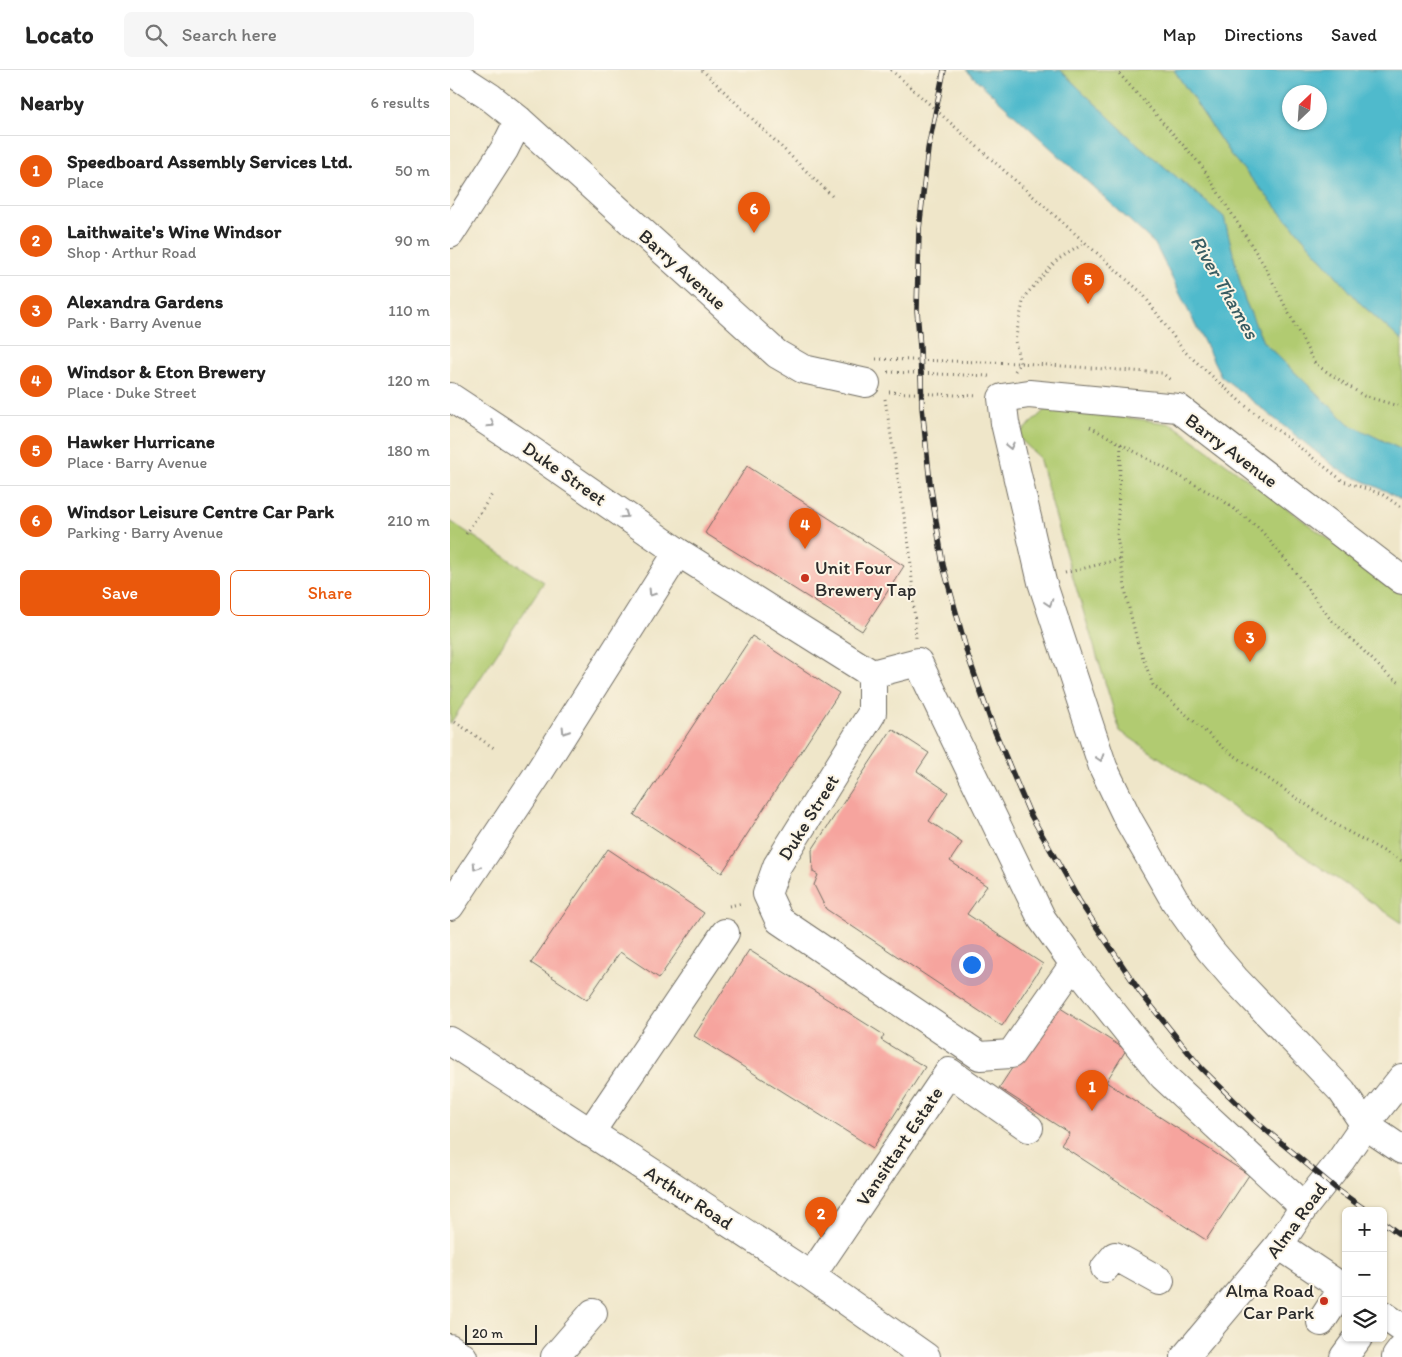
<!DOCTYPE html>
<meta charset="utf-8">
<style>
body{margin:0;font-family:Itim,sans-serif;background:#f6f6f6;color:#222}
.controls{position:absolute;right:15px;bottom:15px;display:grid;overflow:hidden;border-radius:8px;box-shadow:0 1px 4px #0004}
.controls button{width:45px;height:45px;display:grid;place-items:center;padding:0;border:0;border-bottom:1px solid #e0e0e0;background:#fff;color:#222;font:25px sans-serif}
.compass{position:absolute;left:832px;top:15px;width:45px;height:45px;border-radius:50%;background:#fff;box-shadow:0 1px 4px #0004;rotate:25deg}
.scale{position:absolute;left:15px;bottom:12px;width:72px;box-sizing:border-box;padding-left:5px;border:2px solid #2b2b2b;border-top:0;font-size:14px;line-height:18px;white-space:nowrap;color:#2b2b2b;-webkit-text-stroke:4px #fcf5e5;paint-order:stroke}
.you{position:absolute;left:521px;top:894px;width:18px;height:18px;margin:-12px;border:4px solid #fff;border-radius:50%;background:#1a73e8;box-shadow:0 0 0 8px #1a73e833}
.badge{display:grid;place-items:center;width:32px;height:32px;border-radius:50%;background:#ea580c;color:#fff;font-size:16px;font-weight:700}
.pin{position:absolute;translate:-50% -41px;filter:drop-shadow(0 1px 2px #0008)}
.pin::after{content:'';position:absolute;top:26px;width:18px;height:15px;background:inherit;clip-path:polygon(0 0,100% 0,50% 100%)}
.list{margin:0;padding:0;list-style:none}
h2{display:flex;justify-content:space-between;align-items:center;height:65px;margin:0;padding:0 20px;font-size:21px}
h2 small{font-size:16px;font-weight:400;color:#767676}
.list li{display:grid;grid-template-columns:32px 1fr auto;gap:15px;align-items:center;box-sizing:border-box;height:70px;padding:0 20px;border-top:1px solid #e0e0e0}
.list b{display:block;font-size:19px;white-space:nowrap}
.list p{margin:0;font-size:16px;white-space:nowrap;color:#767676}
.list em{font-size:16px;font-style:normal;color:#767676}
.actions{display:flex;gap:10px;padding:15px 20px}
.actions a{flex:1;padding:11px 0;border:1px solid #ea580c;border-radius:8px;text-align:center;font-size:18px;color:#ea580c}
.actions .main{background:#ea580c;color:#fff}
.icon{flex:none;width:28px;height:28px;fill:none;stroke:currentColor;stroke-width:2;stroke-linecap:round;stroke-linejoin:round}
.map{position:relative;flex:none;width:952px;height:1287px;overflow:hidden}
header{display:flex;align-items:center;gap:30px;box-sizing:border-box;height:70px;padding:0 25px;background:#fff;border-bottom:1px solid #e0e0e0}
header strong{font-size:24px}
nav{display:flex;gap:28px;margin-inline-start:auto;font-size:18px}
.search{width:350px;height:45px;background:#f6f6f6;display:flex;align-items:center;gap:12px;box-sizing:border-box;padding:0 18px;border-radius:8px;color:#767676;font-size:19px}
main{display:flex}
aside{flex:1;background:#fff}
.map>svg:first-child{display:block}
</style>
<header>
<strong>Locato</strong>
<div class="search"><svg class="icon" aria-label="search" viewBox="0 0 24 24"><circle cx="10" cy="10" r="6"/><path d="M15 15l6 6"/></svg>Search here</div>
<nav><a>Map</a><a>Directions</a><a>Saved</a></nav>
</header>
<main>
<aside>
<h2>Nearby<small>6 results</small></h2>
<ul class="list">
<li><span class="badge">1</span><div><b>Speedboard Assembly Services Ltd.</b><p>Place</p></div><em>50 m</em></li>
<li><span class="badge">2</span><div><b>Laithwaite's Wine Windsor</b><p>Shop · Arthur Road</p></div><em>90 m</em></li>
<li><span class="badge">3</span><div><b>Alexandra Gardens</b><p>Park · Barry Avenue</p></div><em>110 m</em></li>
<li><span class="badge">4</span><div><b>Windsor &amp; Eton Brewery</b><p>Place · Duke Street</p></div><em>120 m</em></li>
<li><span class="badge">5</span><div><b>Hawker Hurricane</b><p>Place · Barry Avenue</p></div><em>180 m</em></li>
<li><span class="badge">6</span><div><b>Windsor Leisure Centre Car Park</b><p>Parking · Barry Avenue</p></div><em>210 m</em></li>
</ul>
<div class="actions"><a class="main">Save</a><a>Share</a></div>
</aside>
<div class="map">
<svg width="952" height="1287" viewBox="0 0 952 1287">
<rect width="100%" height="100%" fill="#fcf5e5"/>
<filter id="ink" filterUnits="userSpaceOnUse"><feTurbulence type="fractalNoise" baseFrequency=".02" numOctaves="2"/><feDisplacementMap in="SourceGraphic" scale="10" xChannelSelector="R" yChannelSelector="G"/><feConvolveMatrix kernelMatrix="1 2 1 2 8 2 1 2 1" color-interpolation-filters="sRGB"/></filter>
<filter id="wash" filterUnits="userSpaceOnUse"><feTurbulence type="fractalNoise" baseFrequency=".0096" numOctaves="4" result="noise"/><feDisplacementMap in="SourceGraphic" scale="20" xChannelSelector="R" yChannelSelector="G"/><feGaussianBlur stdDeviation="1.12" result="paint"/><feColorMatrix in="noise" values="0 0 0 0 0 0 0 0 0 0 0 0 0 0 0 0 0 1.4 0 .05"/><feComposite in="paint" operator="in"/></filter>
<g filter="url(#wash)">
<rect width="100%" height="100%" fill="#efe6c9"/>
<path fill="#b1cb71" stroke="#6e7b4e" d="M610 0H724L780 84 911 234 952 271V380L899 354 813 272 794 228 774 147 685 72Z
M599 336 722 354 952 523V853L670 661 617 488 589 387 567 366Z
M0 451 94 512 0 654Z"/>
<path fill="#4fbacc" stroke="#3d727c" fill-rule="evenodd" d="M516 0H610L685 72 774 147 794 228 813 272 899 354 952 380V431L936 421 889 400 771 306 705 174Z
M724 0H952V271L911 234 780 84ZM839 22H869V52H839Z"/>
<g id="blocks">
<path fill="#f6a49e" d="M297 396 454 496 412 561 255 463Z
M302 566 389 623 272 803 184 745Z
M442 659 479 683 467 701 498 722 479 751 512 773 500 791 537 816 517 844 593 894 552 956 376 839 364 815 368 805 363 802 362 780Z
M158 779 254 843 209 908 170 882 137 930 81 893Z
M299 880 434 965 431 970 475 997 423 1078 244 966Z
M604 934 676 980 656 1012 799 1105 756 1170 611 1075 619 1063 549 1018Z"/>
</g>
</g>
<g filter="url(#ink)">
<use href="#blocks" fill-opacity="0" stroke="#706c62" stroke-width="1"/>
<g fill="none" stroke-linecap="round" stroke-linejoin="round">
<defs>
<path id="minor" d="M0 1 40 27 69 50 327 284 353 299 416 313
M0 164 54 80 69 50
M0 327 73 375 228 482 422 604V643L327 796 317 824 329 850 530 986 561 984 624 894 592 849 468 592 422 604
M952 510 728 338 579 324 552 328 555 353 592 512 653 697 679 751 725 831 760 880 785 909 892 1021 915 1055 952 1080
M0 836 86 707 228 482
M624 894 713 1006 854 1137
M0 971 361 1206 476 1287
M140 1063 275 863
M829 1175 896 1220
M655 1198 665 1186 710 1211
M361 1206 499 1002 579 1058
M933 1245 952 1258
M871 1252 893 1218
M0 1278 13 1287
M105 1287 143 1243
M735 1287 829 1175 854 1137 891 1090 915 1055 952 1008
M894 1287 908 1268
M946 1287 952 1279"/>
</defs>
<use href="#minor" stroke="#706c62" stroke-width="30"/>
<path stroke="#706c62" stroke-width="3" stroke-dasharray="1 4" stroke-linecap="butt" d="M252 0 383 127
M441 0 693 224 733 280 792 333 893 411 932 424 952 438
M666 0 751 95 814 195 865 294 914 326 952 337
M426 289 570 293 712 303 722 311
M565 301 570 293 565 271 574 227 607 190 635 173
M438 302 539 306
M439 322 528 326
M435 329 460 482 466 568
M640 357 771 429 809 458 839 494 879 547 940 607 952 614
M671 374 667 466 677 530 688 574 703 615 775 679 886 755 952 791
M16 464 43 423
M615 503 671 489
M5 652 44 678
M279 836 293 833"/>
<use href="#minor" stroke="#fff" stroke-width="28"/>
<defs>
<path id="rail" d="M494 0 478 79 469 160 467 240 470 278 472 337 480 413 493 495 518 586 543 657 579 742 630 832 690 922 751 998 804 1050 889 1121 917 1141
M933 1152 952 1166"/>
</defs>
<use href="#rail" stroke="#2b2b2b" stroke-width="5.5"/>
<use href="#rail" stroke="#fcf5e5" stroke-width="4" stroke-dasharray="11" stroke-linecap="butt"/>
</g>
<defs><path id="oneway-chevron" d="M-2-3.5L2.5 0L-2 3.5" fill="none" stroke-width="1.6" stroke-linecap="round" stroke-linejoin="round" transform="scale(1.25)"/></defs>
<g stroke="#a0a0a0">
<use href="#oneway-chevron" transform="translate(41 354) rotate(33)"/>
<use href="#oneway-chevron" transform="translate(560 376) rotate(77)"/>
<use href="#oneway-chevron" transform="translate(175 445) rotate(35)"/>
<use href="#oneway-chevron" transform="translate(202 523) rotate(122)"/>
<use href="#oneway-chevron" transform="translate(599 533) rotate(72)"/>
<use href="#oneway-chevron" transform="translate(115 661) rotate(122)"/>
<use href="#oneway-chevron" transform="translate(650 688) rotate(72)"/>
<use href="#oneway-chevron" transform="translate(26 797) rotate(124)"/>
</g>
</g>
<g fill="#c8321e" stroke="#fcf5e5" stroke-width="2">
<circle cx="355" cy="508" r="5"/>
<circle cx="874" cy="1231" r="5"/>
</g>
<g text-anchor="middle" stroke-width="4" stroke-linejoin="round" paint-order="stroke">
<g font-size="19" fill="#2b2b2b" stroke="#fcf5e5">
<text transform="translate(233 199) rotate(42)" y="7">Barry Avenue</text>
<text transform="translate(782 380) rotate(37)" y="7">Barry Avenue</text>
<text transform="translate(115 403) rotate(35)" y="7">Duke Street</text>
<text transform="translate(358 747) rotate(-58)" y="7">Duke Street</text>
<text transform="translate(449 1076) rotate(-56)" y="7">Vansittart Estate</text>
<text transform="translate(239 1127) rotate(33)" y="7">Arthur Road</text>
<text transform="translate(846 1150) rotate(-54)" y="7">Alma Road</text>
</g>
<g font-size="19" fill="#2b2b2b" stroke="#fcf5e5" text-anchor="start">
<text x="365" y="504">Unit Four<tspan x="365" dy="22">Brewery Tap</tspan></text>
<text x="864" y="1227" text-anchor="end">Alma Road<tspan x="864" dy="22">Car Park</tspan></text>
</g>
<g font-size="20" font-style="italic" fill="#385d63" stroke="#fcf5e5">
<text transform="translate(775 217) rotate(60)" y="7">River Thames</text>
</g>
</g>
</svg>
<div class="controls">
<button>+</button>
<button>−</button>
<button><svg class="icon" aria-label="layers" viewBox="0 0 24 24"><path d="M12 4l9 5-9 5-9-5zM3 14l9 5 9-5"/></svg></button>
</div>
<svg class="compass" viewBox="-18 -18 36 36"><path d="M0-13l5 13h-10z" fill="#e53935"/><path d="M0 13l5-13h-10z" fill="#767676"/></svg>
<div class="scale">20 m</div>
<div class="you"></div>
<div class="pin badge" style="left:642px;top:1041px">1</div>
<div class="pin badge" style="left:371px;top:1168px">2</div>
<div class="pin badge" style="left:800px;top:592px">3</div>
<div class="pin badge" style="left:355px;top:479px">4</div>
<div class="pin badge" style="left:638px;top:234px">5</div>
<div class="pin badge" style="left:304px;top:163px">6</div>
</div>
</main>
